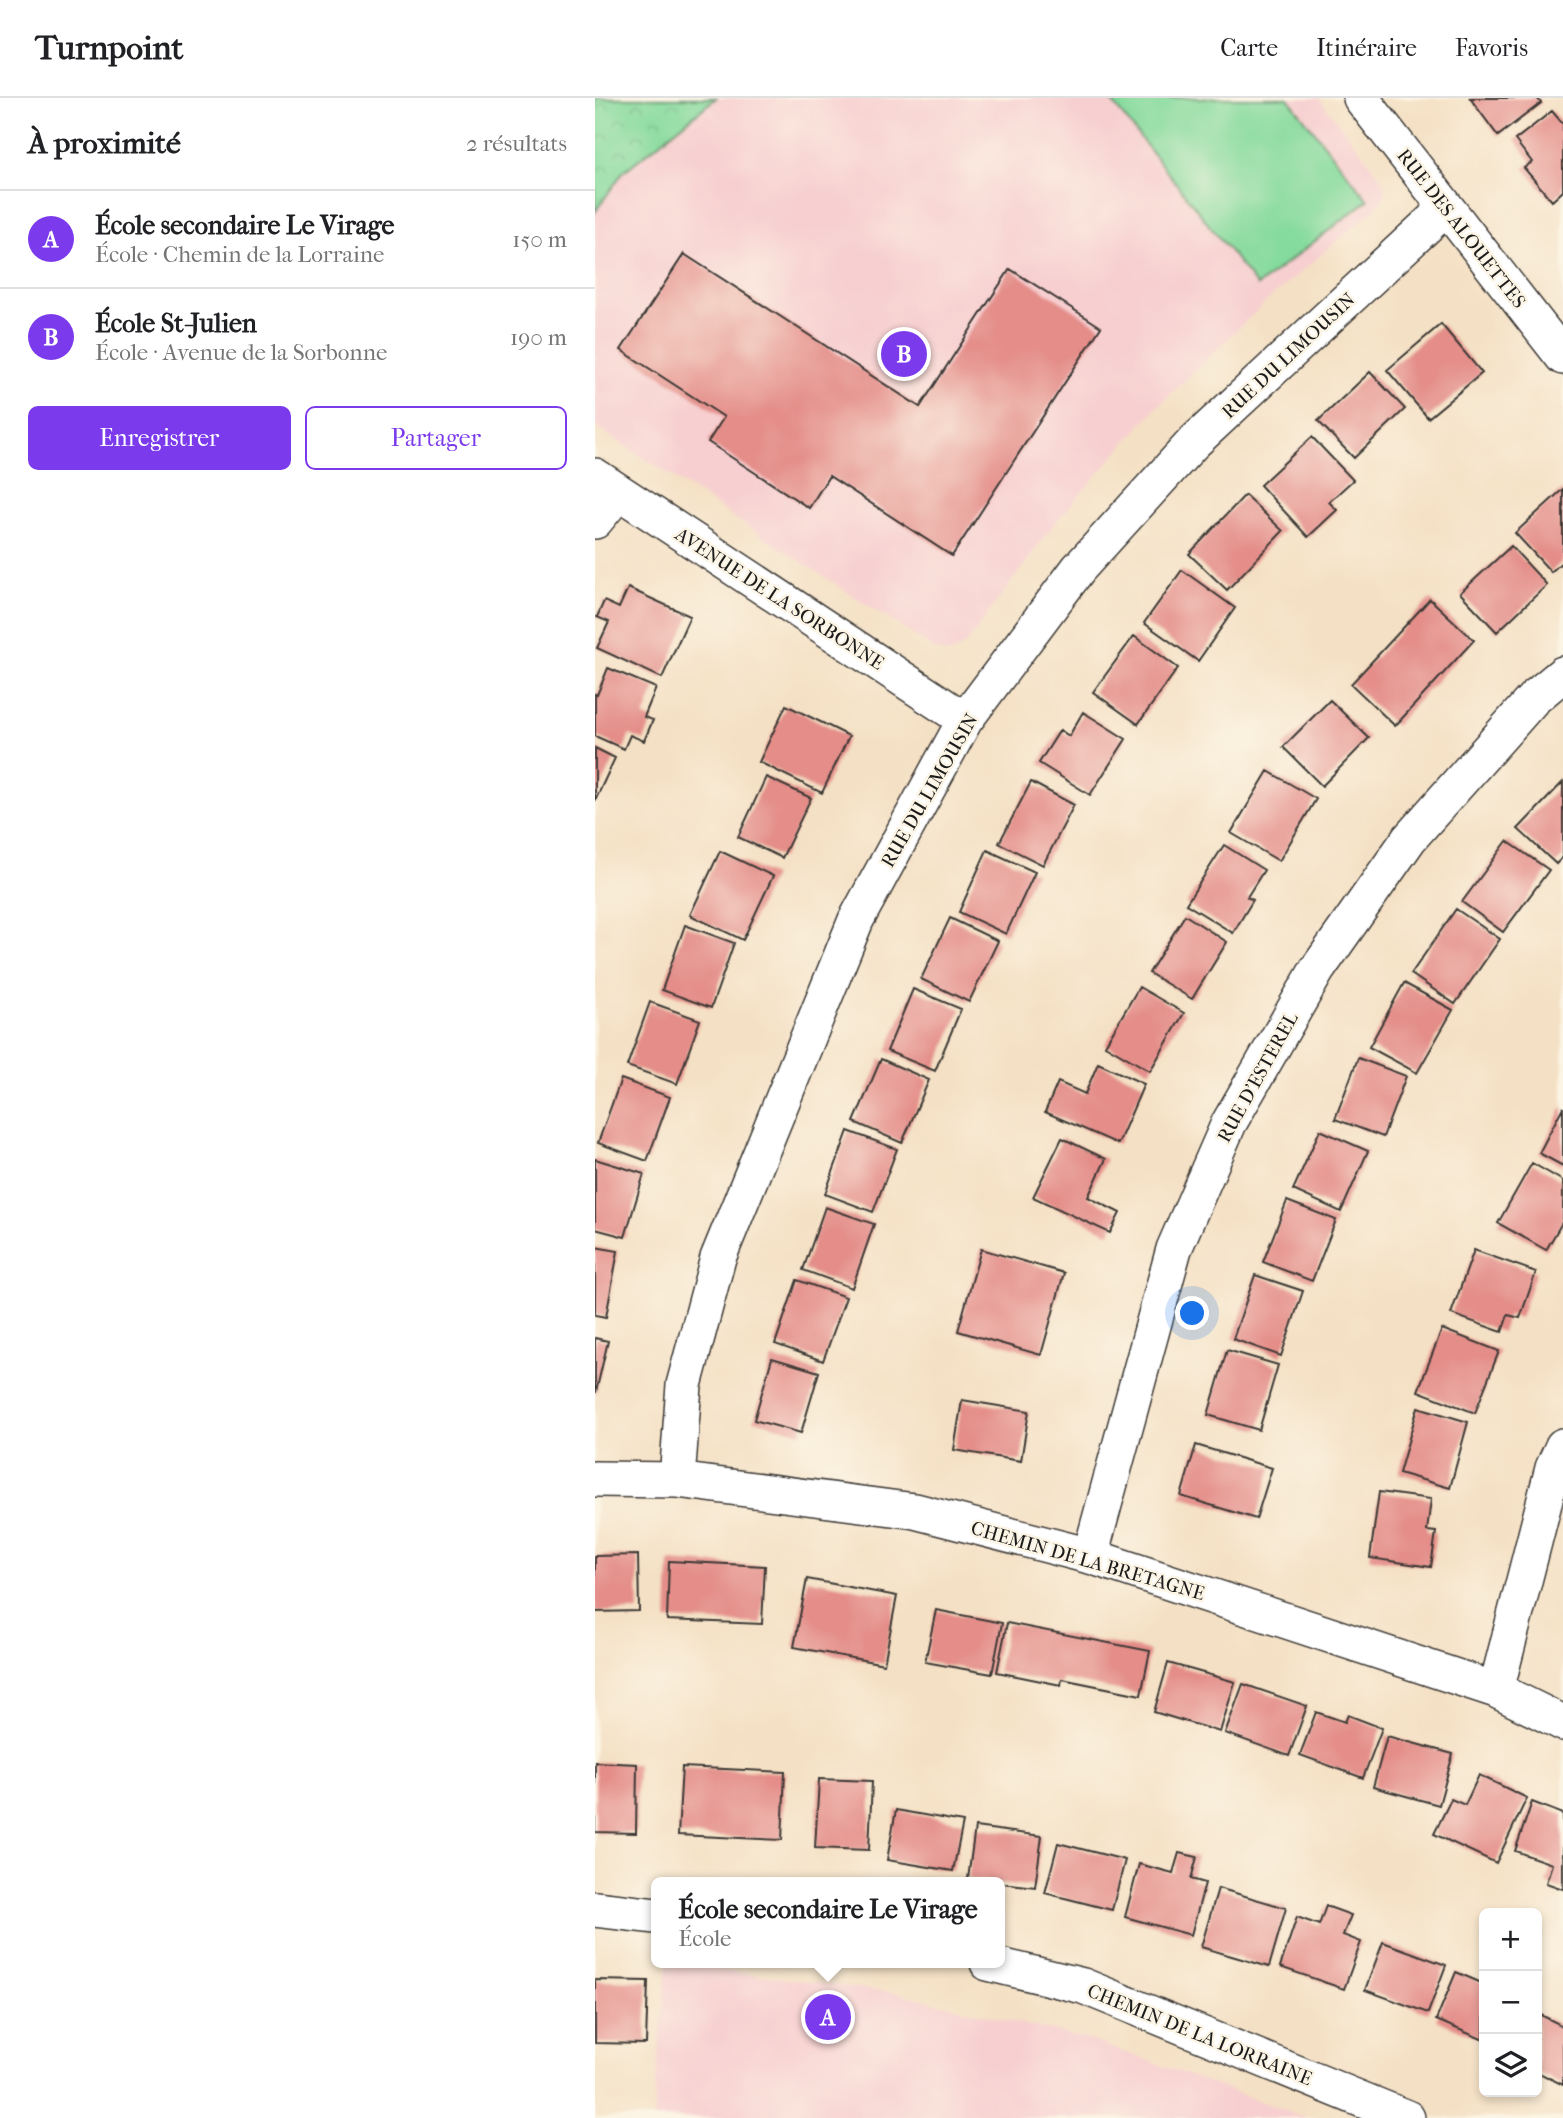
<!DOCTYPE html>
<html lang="fr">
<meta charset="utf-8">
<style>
body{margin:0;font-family:"IM FELL French Canon",serif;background:#f6f6f6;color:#202124}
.controls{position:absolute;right:21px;bottom:21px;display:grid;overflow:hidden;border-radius:10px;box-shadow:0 4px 10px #0003}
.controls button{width:63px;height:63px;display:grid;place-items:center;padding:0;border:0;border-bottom:2px solid #e0e0e0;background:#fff;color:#202124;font:35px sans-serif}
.you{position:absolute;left:598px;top:1216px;width:24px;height:24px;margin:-18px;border:5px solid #fff;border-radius:50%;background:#1a73e8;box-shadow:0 0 0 10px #1a73e833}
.badge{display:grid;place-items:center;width:46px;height:46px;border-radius:50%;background:#7c3aed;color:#fff;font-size:23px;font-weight:700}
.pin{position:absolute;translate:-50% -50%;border:4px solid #fff;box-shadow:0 2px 7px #0006}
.popup{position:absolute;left:56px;top:1779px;width:354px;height:91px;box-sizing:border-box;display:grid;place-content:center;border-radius:10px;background:#fff;filter:drop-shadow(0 2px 5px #0005);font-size:23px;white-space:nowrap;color:#757577}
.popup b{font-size:26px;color:#202124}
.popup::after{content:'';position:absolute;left:50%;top:100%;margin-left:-14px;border:14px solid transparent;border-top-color:#fff}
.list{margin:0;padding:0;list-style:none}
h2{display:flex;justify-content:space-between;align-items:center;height:91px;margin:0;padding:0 28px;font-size:30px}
h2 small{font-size:23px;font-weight:400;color:#757577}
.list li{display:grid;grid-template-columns:46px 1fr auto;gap:21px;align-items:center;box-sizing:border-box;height:98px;padding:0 28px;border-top:2px solid #e0e0e0}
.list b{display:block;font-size:26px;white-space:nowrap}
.list p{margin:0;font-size:23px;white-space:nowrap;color:#757577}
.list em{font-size:23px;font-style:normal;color:#757577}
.actions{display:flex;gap:14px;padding:21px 28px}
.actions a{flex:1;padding:16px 0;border:2px solid #7c3aed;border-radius:10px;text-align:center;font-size:24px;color:#7c3aed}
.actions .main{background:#7c3aed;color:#fff}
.icon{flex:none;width:38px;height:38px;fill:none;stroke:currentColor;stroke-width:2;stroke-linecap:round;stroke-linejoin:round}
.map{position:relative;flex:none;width:968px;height:2020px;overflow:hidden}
header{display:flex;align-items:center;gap:42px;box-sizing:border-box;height:98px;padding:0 35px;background:#fff;border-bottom:2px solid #e0e0e0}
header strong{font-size:33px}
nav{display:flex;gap:38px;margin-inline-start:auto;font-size:24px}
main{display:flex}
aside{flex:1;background:#fff}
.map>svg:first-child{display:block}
</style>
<header>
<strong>Turnpoint</strong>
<nav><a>Carte</a><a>Itinéraire</a><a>Favoris</a></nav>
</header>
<main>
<aside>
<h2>À proximité<small>2 résultats</small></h2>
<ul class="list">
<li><span class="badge">A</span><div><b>École secondaire Le Virage</b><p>École · Chemin de la Lorraine</p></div><em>150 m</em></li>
<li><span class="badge">B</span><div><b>École St-Julien</b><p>École · Avenue de la Sorbonne</p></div><em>190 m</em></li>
</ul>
<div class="actions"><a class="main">Enregistrer</a><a>Partager</a></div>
</aside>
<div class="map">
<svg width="968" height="2020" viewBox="0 0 968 2020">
<defs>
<pattern id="park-crowns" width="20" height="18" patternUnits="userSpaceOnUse" patternTransform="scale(1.75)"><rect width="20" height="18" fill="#85da9d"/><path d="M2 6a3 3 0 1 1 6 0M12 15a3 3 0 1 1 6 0" fill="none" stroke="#72ba87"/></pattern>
</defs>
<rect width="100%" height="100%" fill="#fcf5e5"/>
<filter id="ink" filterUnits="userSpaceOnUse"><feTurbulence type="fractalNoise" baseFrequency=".0143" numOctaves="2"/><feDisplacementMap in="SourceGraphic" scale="14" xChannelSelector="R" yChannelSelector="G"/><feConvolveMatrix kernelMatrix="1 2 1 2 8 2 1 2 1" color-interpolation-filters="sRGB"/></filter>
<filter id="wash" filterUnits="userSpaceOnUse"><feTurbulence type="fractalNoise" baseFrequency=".00686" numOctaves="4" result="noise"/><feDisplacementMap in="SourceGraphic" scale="28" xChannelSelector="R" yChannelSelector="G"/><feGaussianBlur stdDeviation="1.57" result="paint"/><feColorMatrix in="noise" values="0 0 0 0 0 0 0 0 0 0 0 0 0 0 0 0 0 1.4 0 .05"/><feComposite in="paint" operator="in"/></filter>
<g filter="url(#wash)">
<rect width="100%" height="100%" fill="#f4e0c4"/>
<path fill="#f7cfd0" d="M121 0H724L788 82 790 97 781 110 674 201 561 310 460 425 370 547 356 555H349L341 552 0 328V114L27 74Z
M72 1865 301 1895 498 1943 712 2020H58Z"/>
<path fill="url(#park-crowns)" stroke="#507b5c" stroke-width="2" d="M0 0H121L28 74 0 114Z"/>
<path fill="#85da9d" stroke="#507b5c" stroke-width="2" d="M514 0H693L773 102 662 188Z"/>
<g id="blocks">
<path fill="#e48d89" d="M875 0H942L946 5 903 38Z
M957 13 968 26V93L957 103 929 70 937 64 920 42Z
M89 156 325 309 415 171 506 229 357 458 234 378 214 410 113 344 129 319 26 252Z
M846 226 887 275 833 320 792 272Z
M775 274 810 311 759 360 723 323Z
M717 339 758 382 734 404 742 412 713 439 665 387Z
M968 391V463L956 474 920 435Z
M650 397 688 433 632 492 594 456Z
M916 448 952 487 902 534 865 495Z
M587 472 640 510 603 563 549 525Z
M33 490 95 518 67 580 2 550 14 524 2 519 9 503 24 510Z
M835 501 879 542 800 628 756 586Z
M539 538 583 570 543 626 498 594Z
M13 570 61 590 49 619 58 622 49 643 35 637 29 651 0 638V596L2 597Z
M735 602 774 640 727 688 688 649Z
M191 607 254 638 227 695 164 664Z
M488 614 531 641 495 697 444 665 465 632 474 638Z
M0 650 20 660 0 703Z
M673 673 721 701 684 763 636 735Z
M171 679 216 700 187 760 143 739Z
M436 684 479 707 448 767 404 745Z
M968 684V759L961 766 923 731Z
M912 743 954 772 908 834 867 804Z
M629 747 669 772 652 799 658 802 638 835 591 806Z
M392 752 440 774 411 836 364 814Z
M125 753 178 778 148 842 95 817Z
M861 811 905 841 860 906 816 876Z
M590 817 632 844 597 901 554 875Z
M355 820 403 843 374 904 326 881Z
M90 827 139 845 116 910 67 892Z
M809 885 858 912 822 975 774 949Z
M544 889 589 915 555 973 510 947Z
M318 891 366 911 340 973 292 953Z
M55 904 105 922 82 986 32 968Z
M763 960 811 978 788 1039 740 1021Z
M286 961 334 982 307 1045 259 1024Z
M503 965 549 986 523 1046 450 1014 463 984 490 996Z
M26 981 75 999 52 1063 3 1045Z
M968 1009V1068L944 1055Z
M725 1032 773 1053 746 1114 698 1092Z
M253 1033 302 1051 278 1114 230 1096Z
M467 1040 511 1061 493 1099 525 1115 515 1135 438 1099Z
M0 1061 49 1076 30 1139 0 1131Z
M937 1065 968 1083V1123L951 1152 903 1125Z
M692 1103 741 1122 717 1183 668 1164Z
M230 1109 279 1126 257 1190 208 1172Z
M0 1149 23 1153 11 1219 0 1217Z
M386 1151 469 1175 446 1257 363 1233Z
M879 1152 941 1174 925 1220 913 1217 907 1234 856 1216Z
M660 1177 708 1193 686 1258 638 1241Z
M202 1182 251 1199 228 1263 180 1246Z
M847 1231 904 1253 880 1315 823 1293Z
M0 1240 13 1243 1 1294H0Z
M632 1252 683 1267 664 1332 613 1317Z
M177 1260 224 1274 206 1335 159 1322Z
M367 1302 434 1313 426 1363 359 1352Z
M823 1309 873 1324 855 1390 804 1375Z
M601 1347 677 1370 661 1421 586 1398Z
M784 1394 836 1401 832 1433 841 1434 836 1469 775 1460Z
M43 1457 44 1513 0 1514V1458Z
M74 1463 170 1468 167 1526 72 1522Z
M212 1481 302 1498 289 1566 199 1549Z
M341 1512 407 1525 397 1576 330 1564Z
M412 1525 555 1553 546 1597 467 1581 466 1587 402 1574Z
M573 1565 640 1584 625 1634 559 1614Z
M648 1586 712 1608 694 1658 630 1635Z
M721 1614 750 1624 753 1617 787 1630 768 1680 705 1657Z
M792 1638 858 1656 844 1707 778 1689Z
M0 1664 42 1666 41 1735 0 1734Z
M87 1669 190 1674 187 1742 83 1737Z
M884 1677 932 1700 901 1765 839 1736 856 1701 870 1707Z
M224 1681 277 1683 274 1752 220 1750Z
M937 1704 968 1716V1791L951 1785 957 1766 920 1753Z
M301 1712 368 1724 358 1773 292 1762Z
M380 1729 447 1738 440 1789 373 1781Z
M463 1745 530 1762 517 1812 450 1795Z
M584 1755 602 1759 596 1781 610 1785 596 1837 530 1819 544 1766 578 1775Z
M623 1790 691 1810 674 1869 606 1849Z
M731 1808 756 1817 748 1837 766 1844 749 1891 685 1869 702 1819 724 1827Z
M788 1844 851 1867 833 1915 770 1892Z
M861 1874 889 1886V1942L841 1922Z
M0 1882 53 1883 51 1946 0 1945Z
M942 1915 968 1928V1987L942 1974Z"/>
</g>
</g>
<g filter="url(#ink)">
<use href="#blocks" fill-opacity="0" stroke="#3c3935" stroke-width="2"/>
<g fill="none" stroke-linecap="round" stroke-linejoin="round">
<defs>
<path id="minor" d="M766 0 968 259
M0 378 370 622
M0 423 24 394
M0 1381 82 1382 320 1413 495 1458 901 1592 968 1625
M82 1382 89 1287 123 1160 261 822 370 622 484 470 598 345 851 110
M495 1458 579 1151 634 1025 722 872 814 741 939 600 968 576
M901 1592 958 1370 968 1348
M0 1811 61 1818
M393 1865 488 1888 812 2020"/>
</defs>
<use href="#minor" stroke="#3c3935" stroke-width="38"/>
<use href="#minor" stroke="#fff" stroke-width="35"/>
</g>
</g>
<g text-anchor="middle" stroke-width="5" stroke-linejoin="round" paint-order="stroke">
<g font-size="19" fill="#1c1c1c" stroke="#fcf5e5">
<text transform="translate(867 130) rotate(52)" y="7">RUE DES ALOUETTES</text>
<text transform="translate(693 257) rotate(-43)" y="7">RUE DU LIMOUSIN</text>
<text transform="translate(185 500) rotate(33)" y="7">AVENUE DE LA SORBONNE</text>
<text transform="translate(334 692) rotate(-60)" y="7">RUE DU LIMOUSIN</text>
<text transform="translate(662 979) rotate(-61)" y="7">RUE D'ESTEREL</text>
<text transform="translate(493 1462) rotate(16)" y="7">CHEMIN DE LA BRETAGNE</text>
<text transform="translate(605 1936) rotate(22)" y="7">CHEMIN DE LA LORRAINE</text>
</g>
</g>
</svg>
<div class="controls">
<button>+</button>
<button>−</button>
<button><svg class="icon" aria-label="layers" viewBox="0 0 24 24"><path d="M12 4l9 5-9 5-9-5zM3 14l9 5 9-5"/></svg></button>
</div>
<div class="you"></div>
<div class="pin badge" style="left:233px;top:1919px">A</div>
<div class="popup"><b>École secondaire Le Virage</b>École</div>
<div class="pin badge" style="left:309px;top:256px">B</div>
</div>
</main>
